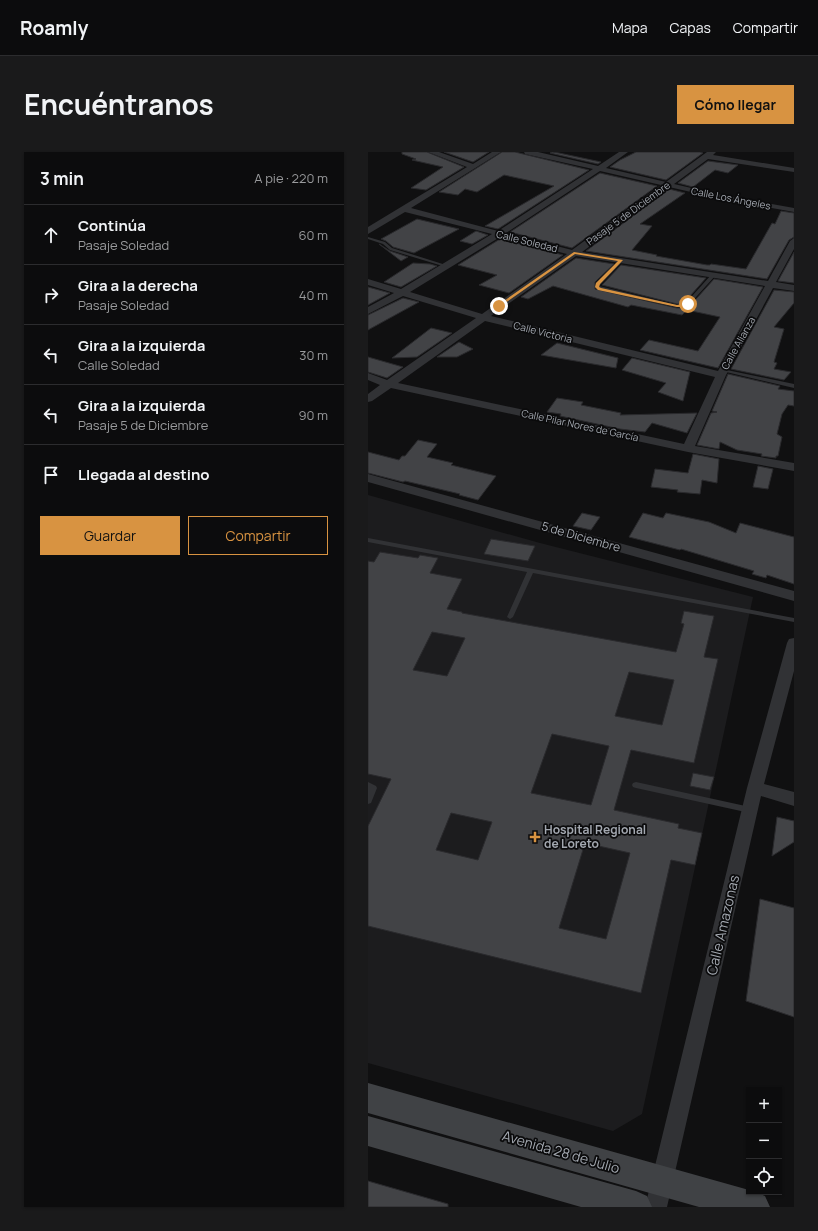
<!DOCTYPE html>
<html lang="es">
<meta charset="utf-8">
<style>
body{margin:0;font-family:Manrope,sans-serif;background:#1a1a1b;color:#f1f3f6}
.controls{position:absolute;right:12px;bottom:12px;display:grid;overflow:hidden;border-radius:0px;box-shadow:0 1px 3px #0004}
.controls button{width:36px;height:36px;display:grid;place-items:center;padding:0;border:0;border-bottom:1px solid #2c2c2e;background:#0c0c0d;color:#f1f3f6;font:20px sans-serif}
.stop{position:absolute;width:12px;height:12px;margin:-9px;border:3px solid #d89341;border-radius:50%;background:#fff}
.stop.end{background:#d89341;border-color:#fff;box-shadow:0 1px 4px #0008}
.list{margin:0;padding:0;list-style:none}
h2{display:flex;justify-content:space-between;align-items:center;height:52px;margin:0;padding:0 16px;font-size:17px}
h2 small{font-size:13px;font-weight:400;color:#9a9b9d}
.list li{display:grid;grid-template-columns:26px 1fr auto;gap:12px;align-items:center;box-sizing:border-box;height:60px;padding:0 16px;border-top:1px solid #2c2c2e}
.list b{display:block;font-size:15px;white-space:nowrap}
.list p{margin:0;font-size:13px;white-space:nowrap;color:#9a9b9d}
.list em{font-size:13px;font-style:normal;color:#9a9b9d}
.actions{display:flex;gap:8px;padding:12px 16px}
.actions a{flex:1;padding:9px 0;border:1px solid #d89341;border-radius:0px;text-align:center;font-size:14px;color:#d89341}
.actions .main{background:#d89341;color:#111}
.icon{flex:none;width:22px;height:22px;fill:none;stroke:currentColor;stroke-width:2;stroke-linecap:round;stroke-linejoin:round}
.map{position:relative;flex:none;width:426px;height:1055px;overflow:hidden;border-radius:0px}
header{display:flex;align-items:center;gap:24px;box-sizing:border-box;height:56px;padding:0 20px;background:#0c0c0d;border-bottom:1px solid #2c2c2e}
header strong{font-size:19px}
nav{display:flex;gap:22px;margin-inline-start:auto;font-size:14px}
.intro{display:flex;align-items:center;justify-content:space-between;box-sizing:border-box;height:96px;padding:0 24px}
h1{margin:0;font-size:28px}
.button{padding:10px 18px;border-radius:0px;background:#d89341;color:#111;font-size:14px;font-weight:700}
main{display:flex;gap:24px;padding:0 24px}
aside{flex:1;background:#0c0c0d;border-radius:0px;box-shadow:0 1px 3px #0004}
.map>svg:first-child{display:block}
</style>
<header>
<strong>Roamly</strong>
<nav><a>Mapa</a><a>Capas</a><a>Compartir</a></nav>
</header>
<div class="intro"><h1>Encuéntranos</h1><a class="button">Cómo llegar</a></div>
<main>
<aside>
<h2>3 min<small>A pie · 220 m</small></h2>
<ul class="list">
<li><svg class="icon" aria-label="ahead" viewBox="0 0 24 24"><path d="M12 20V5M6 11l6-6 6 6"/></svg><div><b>Continúa</b><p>Pasaje Soledad</p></div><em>60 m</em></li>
<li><svg class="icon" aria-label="right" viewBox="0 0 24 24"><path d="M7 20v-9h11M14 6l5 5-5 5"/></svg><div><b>Gira a la derecha</b><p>Pasaje Soledad</p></div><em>40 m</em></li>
<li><svg class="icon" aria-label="left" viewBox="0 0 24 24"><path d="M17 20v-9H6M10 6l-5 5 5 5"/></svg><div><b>Gira a la izquierda</b><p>Calle Soledad</p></div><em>30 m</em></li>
<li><svg class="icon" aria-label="left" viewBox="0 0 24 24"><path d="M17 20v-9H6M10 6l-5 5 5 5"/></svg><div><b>Gira a la izquierda</b><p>Pasaje 5 de Diciembre</p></div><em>90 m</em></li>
<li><svg class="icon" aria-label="arrive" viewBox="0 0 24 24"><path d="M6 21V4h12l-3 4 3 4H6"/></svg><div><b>Llegada al destino</b></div></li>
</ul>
<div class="actions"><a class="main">Guardar</a><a>Compartir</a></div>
</aside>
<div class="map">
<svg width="426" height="1055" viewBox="0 0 426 1055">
<rect width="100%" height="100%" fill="#101011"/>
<path fill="#1c1c1e" d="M0 343 172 391 385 445 274 962 245 979 0 911Z"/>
<path fill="#424346" stroke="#2a2a2d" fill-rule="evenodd" d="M34 0H59L96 15 58 38 43 36 75 15 44 8 48 7 34 2Z
M76 0H121L105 10Z
M134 0H147L221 18 130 77 117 74 186 34 136 23 109 40 97 37 90 43 71 40Z
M184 0 191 1 233 10 230 12 182 1Z
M268 0H332L335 1 298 28 242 15 252 8Z
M340 9 370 13 360 21 347 18 325 35 310 31Z
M232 21 289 34 204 96 142 80Z
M301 37 317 41 272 72 284 74 264 98 289 103 288 104 339 113H342L343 112 378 117 404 71 407 72 413 59 426 61V85L421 88 399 127 218 99Z
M49 67 91 77 46 101 25 95 18 89 13 87Z
M108 79 120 83 104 92 92 89Z
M132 87 195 103 141 141 111 133 129 123 90 113Z
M11 92 22 99 40 105 33 109Z
M426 100V131L410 129Z
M208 106 246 112 227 130V137L309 156H320L346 127 395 135 350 216 272 198 281 188 330 199 352 165 319 158 314 163 263 153 260 155 185 134 160 147 153 145Z
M45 111 62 112 69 114 33 135 16 130Z
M253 113 338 126 315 152H309L234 133Z
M0 135 22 141 0 153Z
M406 138 426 140V151L406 175 416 177 406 210 409 211 406 217 423 220 416 228 363 217Z
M35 146 51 150 0 178V163Z
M63 176 84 181 49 205 24 206Z
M91 190 105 197 89 205H69Z
M189 191 250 206 248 216 173 203Z
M0 205 35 215 19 226 0 220Z
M264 206 322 220 315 249 290 240 298 231 254 218Z
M360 222 412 234 410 237 426 239V254L420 253 414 262 409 282 414 285 410 304H408V306L393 304 394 302 369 298 352 290 351 297 329 293 343 261 349 260 344 259Z
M189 246 215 250 213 253 253 261 252 263 329 261 319 281 284 271 277 280 252 277 192 264 193 262 179 260Z
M50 288 69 292 59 305 85 311 83 313 128 324 110 348 91 343 92 342 37 329 35 330 0 321V300L31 308 34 304H37Z
M325 302 351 307 349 331 334 328 332 342 309 340 310 338 283 335 287 317 320 321Z
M390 314 405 317 400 337 385 335Z
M214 361 232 365 223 378 205 374Z
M275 361 295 366 298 361 341 370 368 381 372 371 426 385V432L399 423 398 426 384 422 386 419 313 397 312 398 261 385Z
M123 387 167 394 160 409 116 402Z
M12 400 50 406 52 403 70 406 62 421 94 427 79 457 94 460V461L308 500 316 472 313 471 316 459 346 464 336 505 350 507 326 611 263 598 246 658 311 672 310 676 334 681 327 713 303 708 273 841 0 774V674L23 627 0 622V409L6 410ZM64 480 97 486 79 524 45 518ZM261 520 306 528 294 573 247 564ZM184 582 241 594 223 653 163 641ZM83 661 124 670 110 708 68 698ZM217 691 262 701 238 787 191 776Z
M325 621 346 625 342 638 322 634Z
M409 665 426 669V690L404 704Z
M392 747 426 756V865L378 849Z
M0 1029 80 1052V1055H0Z"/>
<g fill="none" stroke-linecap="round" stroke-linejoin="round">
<path fill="#313235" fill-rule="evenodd" d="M0 85 17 90 24 96 81 114 78 115 22 98 15 92 0 87Z
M252 108 255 109 231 134 309 153H316L343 123 347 124 319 155H309L227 136 228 131Z
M354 217 426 232V236L354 219Z
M0 386 426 466V470L165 421 145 465 142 467 139 465 159 420 0 390Z
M0 630 8 634 9 636 3 651 0 652Z
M268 630 382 655 385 656 386 658 385 660 382 661 268 636 265 635 264 633 265 631Z"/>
<path fill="#313235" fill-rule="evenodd" d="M60 0H71L105 12 124 0H133L43 56 130 79 225 17 157 2 156 0H170L230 14 251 0H260L238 16 298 30 339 0H348L345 3 426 16V20L340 7 306 32 358 44 426 56V60L358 48 301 35 214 100 400 129 422 89 426 86V97L408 130 426 133V139L405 136 358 223 327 294 426 311V319L320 300 23 236 4 249 0 250V242L12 233 0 228V221L19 228 108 166 35 144 0 162V155L26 141 0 133V127L33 137 124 82 37 60 0 82V75L99 15ZM232 19 293 33 204 98 138 81ZM132 85 199 102 114 162 42 140ZM208 104 397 134 350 219 123 164ZM117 169 347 225 316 292 30 231Z
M0 322 426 439V449L0 330Z
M426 486V519L396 632 426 640V654L393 644 299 1055H277L379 636 419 491 421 487Z"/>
<path fill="#404245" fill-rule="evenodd" d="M0 931 381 1038V1040H388L397 1044 402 1055H331L0 961Z
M0 964 268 1039 279 1044 284 1055H213L0 994Z"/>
</g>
<path fill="#d89341" d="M206 100 255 108 232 132 231 135 233 136 309 153 320 151 322 152 317 155H309L230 138 227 135 228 131 250 109 207 102 133 154H130V153Z"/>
<path fill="#d89341" stroke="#0b0b0c" stroke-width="1.5" d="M165 679h4v4h4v4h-4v4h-4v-4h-4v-4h4z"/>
<g text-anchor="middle" stroke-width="3.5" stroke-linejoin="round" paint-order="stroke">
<g font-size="10" fill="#a3a8b0" stroke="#0b0b0c">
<text transform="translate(363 46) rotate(11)" y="4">Calle Los Ángeles</text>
<text transform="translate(260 61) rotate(-36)" y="4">Pasaje 5 de Diciembre</text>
<text transform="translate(159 89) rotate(14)" y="4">Calle Soledad</text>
<text transform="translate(175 180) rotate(14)" y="4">Calle Victoria</text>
<text transform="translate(370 191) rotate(-61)" y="4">Calle Alianza</text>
<text transform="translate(212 273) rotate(12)" y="4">Calle Pilar Nores de García</text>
</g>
<g font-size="12" fill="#a3a8b0" stroke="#0b0b0c">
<text transform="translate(213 385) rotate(16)" y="4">5 de Diciembre</text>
</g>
<g font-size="12" font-weight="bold" fill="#a3a8b0" stroke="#0b0b0c" text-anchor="start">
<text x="176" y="682">Hospital Regional<tspan x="176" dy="14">de Loreto</tspan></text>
</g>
<g font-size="14" fill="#a3a8b0" stroke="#0b0b0c">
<text transform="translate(355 773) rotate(-77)" y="5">Calle Amazonas</text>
<text transform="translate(193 1000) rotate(16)" y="5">Avenida 28 de Julio</text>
</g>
</g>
</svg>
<div class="controls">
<button>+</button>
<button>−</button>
<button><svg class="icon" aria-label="locate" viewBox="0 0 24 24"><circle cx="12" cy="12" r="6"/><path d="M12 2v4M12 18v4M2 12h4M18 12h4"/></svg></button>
</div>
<div class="stop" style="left:320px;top:152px"></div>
<div class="stop end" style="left:131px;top:154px"></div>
</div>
</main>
